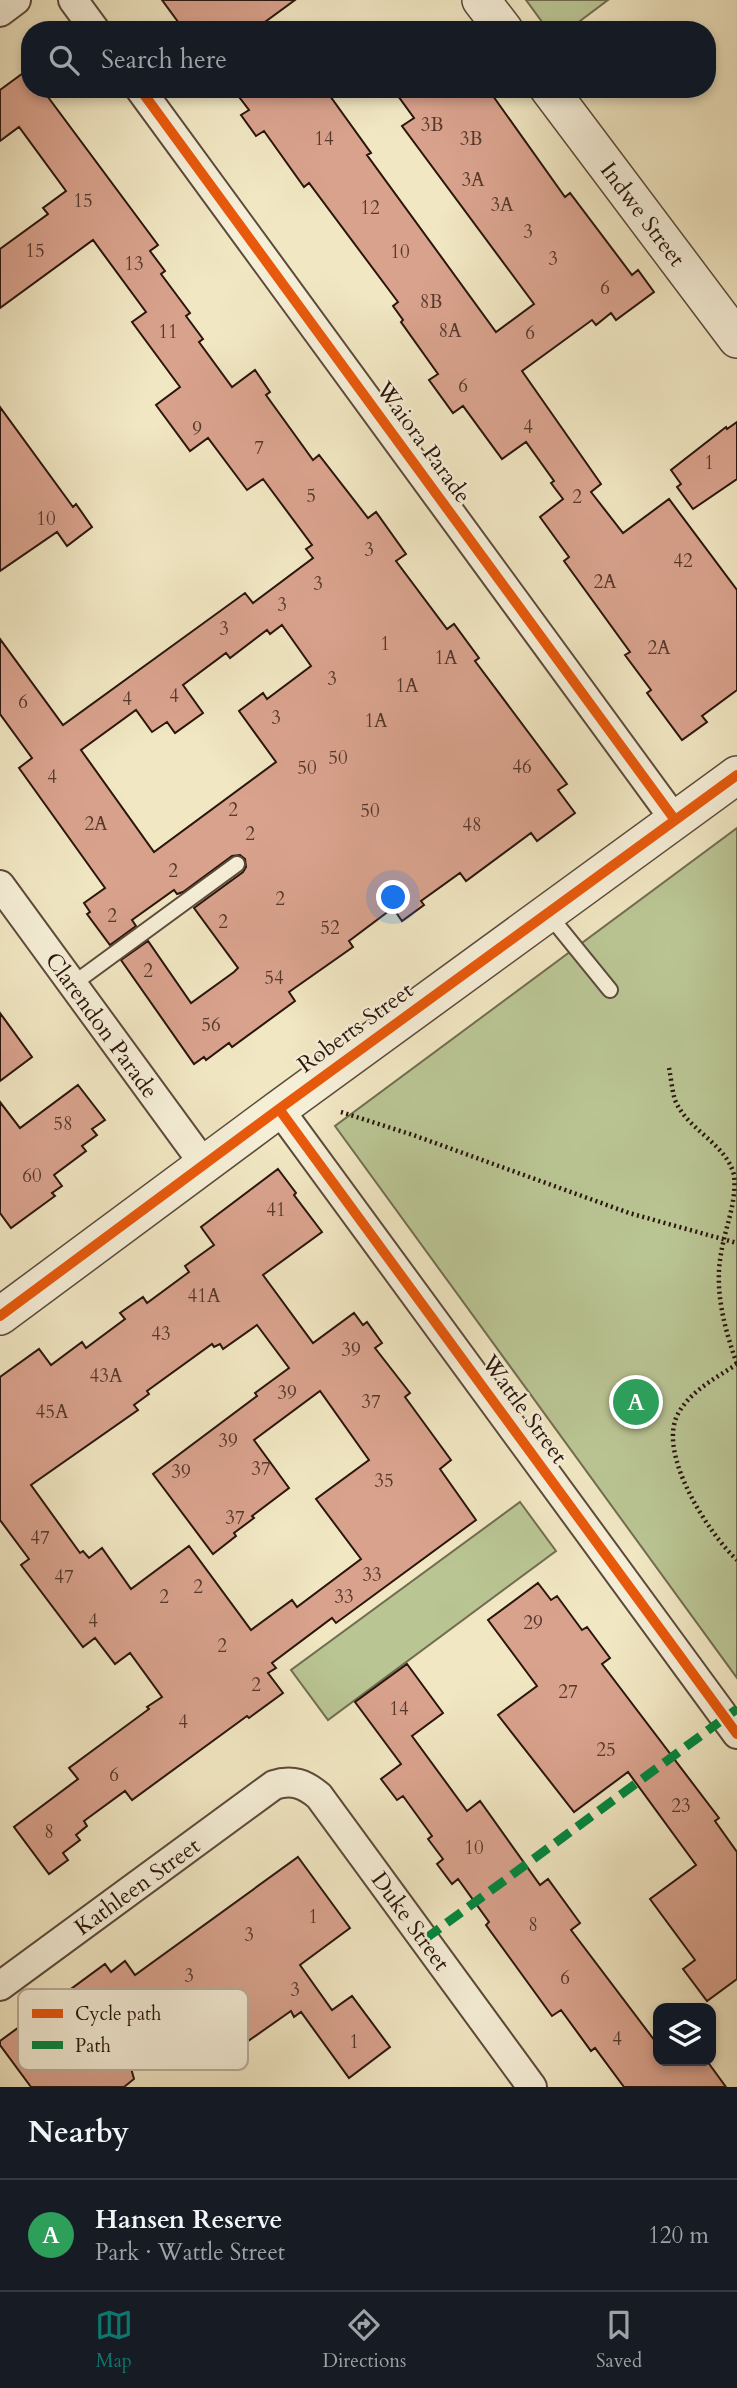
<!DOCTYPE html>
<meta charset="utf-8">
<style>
body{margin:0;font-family:Cardo,serif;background:#242831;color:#f1f3f6}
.controls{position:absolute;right:21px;bottom:21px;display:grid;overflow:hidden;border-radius:14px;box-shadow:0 4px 10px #0003}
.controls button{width:63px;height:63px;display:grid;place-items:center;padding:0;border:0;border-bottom:2px solid #363941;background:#171b24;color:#f1f3f6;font:35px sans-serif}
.you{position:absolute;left:394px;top:898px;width:24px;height:24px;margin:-18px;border:5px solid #fff;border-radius:50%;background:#1a73e8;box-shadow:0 0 0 10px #1a73e833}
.badge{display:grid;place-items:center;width:46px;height:46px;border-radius:50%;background:#0f766e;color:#fff;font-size:23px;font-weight:700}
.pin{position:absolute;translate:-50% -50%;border:4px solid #fff;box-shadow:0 2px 7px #0006}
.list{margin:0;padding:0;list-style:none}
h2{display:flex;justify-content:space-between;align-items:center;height:91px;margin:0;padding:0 28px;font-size:30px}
h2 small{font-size:23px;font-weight:400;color:#9ea1a6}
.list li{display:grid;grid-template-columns:46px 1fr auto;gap:21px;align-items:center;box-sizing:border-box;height:112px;padding:0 28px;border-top:2px solid #363941}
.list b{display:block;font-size:26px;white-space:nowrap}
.list p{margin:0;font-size:23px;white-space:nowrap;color:#9ea1a6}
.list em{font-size:23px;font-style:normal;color:#9ea1a6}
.icon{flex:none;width:38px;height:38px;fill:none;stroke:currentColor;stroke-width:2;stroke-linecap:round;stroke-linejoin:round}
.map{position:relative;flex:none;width:737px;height:2087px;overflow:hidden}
.search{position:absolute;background:#171b24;box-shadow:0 4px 10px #0003;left:21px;right:21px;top:21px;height:77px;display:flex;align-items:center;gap:18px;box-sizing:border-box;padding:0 24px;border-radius:28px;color:#9ea1a6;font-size:26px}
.sheet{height:203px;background:#171b24}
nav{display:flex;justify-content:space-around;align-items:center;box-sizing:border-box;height:98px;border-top:2px solid #363941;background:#171b24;font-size:19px;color:#9ea1a6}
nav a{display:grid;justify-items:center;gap:4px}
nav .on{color:#0f766e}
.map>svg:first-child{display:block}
</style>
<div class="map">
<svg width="737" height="2087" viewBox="0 0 737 2087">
<rect width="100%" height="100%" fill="#f1e7c3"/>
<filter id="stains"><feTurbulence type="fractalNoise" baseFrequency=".00286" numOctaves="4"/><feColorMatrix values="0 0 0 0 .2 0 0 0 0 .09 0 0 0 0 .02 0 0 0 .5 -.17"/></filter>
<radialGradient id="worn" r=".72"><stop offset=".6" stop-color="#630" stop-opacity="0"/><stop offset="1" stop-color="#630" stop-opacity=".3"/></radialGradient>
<path fill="#bac594" stroke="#726d50" stroke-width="2" d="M526 0H608L568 30H548Z
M737 828V1678L335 1126Z
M520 1502 556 1551 328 1720 291 1670Z"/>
<path fill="#d9a28d" stroke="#2a150c" stroke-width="2" fill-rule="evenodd" d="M162 0H295L254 30H184Z
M30 68V89H42L158 245 150 251 165 271 161 274 190 313 186 316 203 339 199 342 232 387 255 370 270 392 266 395 313 460 319 455 368 518 376 512 406 554 396 561 447 629 454 624 479 658 475 661 567 784 558 790 575 813 537 841 531 833 466 881 460 873 421 901 424 905 402 921 393 908 349 941 353 947 289 992 295 1001 232 1047 229 1043 206 1060 204 1057 194 1064 121 960 148 941 191 1003 234 972 238 968 194 908 243 872 246 867 245 859 240 855 232 856 183 892 177 894 174 890 132 920 136 926 110 945 87 914 90 912 84 903 105 888 19 768 32 758 0 714V639L63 725 245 593 253 603 313 558 306 549 312 545 263 479 247 490 208 438 190 451 156 405 180 387 132 322 146 312 93 240 0 308V249L48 214 43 208 66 191 19 127 0 141V90ZM282 625 311 666 267 699 263 693 239 711 276 762 154 852 81 750 136 710 152 732 167 722 175 733 203 713 183 685 226 653 230 658 267 630 270 634Z
M233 89H325L371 153 367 155 496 332 534 304 402 126 414 118 393 89H488L565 197 570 193 632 275 638 270 654 292 616 320 611 313 596 325 592 320 522 371 601 484 591 492 623 533 669 499 737 590V690L702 716 707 722 682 740 647 693 651 690 625 655 630 652 564 561 569 557 540 517 563 499 551 483 554 481 526 442 502 459 463 406 453 413 429 380 438 374 401 322 403 320 393 306 398 302 309 183 304 187 264 131 256 136 241 115 249 110Z
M0 407 73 507 76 504 92 527 67 546 57 532 0 571Z
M737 422V479L693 509 677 487 681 484 671 470 726 427 727 429Z
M0 1013 32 1057 0 1081Z
M78 1085 105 1120 92 1129 97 1135 82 1146 86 1151 54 1175 62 1186 52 1193 55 1196 11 1228 0 1213V1102L20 1128Z
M278 1169 296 1193 294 1195 322 1232 263 1275 313 1343 354 1313 363 1325 367 1322 382 1343 375 1348 410 1393 405 1397 451 1460 440 1469 476 1520 336 1623 332 1618 272 1663 276 1668 268 1673 283 1693 249 1718 247 1716 132 1800 125 1791 84 1821 87 1826 76 1835 80 1840 63 1853 68 1860 49 1874 14 1827 78 1779 69 1768 149 1709 147 1707 162 1697 130 1653 115 1664 95 1638 83 1647 21 1565 29 1559 0 1520V1377L39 1349 51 1365 82 1342 86 1348 125 1319 120 1313 143 1297 147 1303 189 1272 185 1266 214 1245 201 1227ZM257 1325 289 1368 255 1393 257 1396 153 1474 213 1554 236 1536 234 1533 254 1518 252 1516 289 1488 254 1440 320 1391 369 1460 316 1499 361 1559 297 1607 292 1600 251 1630 189 1546 131 1589 102 1548 89 1558 83 1551 80 1553 31 1485 138 1410 134 1405 149 1394 147 1391 212 1344 214 1347 220 1344 223 1349Z
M538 1583 551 1600 557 1596 582 1630 587 1627 610 1658 602 1664 719 1818 715 1821 737 1852V1979L707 2001 683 1969 695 1960 650 1899 696 1865 628 1772 574 1812 498 1715 537 1686 488 1620Z
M407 1664 443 1713 412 1736 467 1811 480 1801 540 1885 548 1879 580 1923 571 1930 658 2045V2061H707L726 2087H624L595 2048 591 2051 561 2010 552 2016 486 1925 489 1922 458 1879 452 1884 437 1864 443 1859 428 1839 432 1836 403 1796 397 1800 381 1779 401 1764 355 1702Z
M298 1857 350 1928 300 1965 332 2010 352 1996 390 2047 349 2078 301 2012 294 2017 291 2011 214 2065 206 2052 202 2055 156 1991 114 2022 121 2032 134 2079 124 2087H31L0 2045V2041L105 1964 111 1972 125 1961 135 1975Z"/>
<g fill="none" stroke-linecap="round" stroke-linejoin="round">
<defs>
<path id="service" d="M549 915 610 990
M73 984 237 864"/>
<path id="minor" d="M73 0 95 30
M0 12 16 0
M140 89 675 820
M0 885 204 1164
M279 1109 737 1734
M0 1986 274 1785C292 1779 305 1784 319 1796L532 2087"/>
<path id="tertiary" d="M481 0 504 30
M549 89 737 339
M0 1316 279 1109 737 775"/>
</defs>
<use href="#service" stroke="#5c4a3a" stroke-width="18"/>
<use href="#minor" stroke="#5c4a3a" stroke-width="32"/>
<use href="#tertiary" stroke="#5c4a3a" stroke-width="40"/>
<path stroke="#2a150c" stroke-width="4.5" stroke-dasharray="2 3.5" stroke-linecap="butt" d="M669 1068C671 1078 672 1090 675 1100 687 1130 726 1143 734 1175 737 1203 725 1227 721 1254 714 1291 725 1330 737 1364
M341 1112 413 1135 629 1213 737 1243
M737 1364C716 1378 692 1390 679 1412 655 1451 708 1533 737 1560"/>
<use href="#service" stroke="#f6efd8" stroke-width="14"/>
<use href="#minor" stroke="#f6efd8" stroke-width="28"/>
<use href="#tertiary" stroke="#f6efd8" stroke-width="37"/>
<path stroke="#00873e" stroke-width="9" stroke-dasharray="18 9" stroke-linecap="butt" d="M425 1939 737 1709"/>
<defs>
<path id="cycleway" d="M140 89 675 820
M279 1109 737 1734
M0 1316 279 1109 737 775"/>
</defs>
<use href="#cycleway" stroke="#f6efd8" stroke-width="15"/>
<use href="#cycleway" stroke="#e8590c" stroke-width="10"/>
</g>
<g text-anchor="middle" stroke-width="5" stroke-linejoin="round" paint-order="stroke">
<g font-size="19" fill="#56382c">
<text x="432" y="131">3B</text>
<text x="324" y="145">14</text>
<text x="471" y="145">3B</text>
<text x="473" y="186">3A</text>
<text x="83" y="207">15</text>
<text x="502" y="211">3A</text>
<text x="370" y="214">12</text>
<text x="528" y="238">3</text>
<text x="35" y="257">15</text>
<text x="400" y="258">10</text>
<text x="553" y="265">3</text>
<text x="134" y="270">13</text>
<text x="605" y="294">6</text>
<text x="431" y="308">8B</text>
<text x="450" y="337">8A</text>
<text x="168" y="338">11</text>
<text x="530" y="339">6</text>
<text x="463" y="392">6</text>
<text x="528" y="433">4</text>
<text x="197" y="435">9</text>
<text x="259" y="454">7</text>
<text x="709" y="469">1</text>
<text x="311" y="502">5</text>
<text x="577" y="503">2</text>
<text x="46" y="525">10</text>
<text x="369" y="556">3</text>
<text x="683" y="567">42</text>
<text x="605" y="588">2A</text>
<text x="318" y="590">3</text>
<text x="282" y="611">3</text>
<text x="224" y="635">3</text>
<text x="385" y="650">1</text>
<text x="659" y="654">2A</text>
<text x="446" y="664">1A</text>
<text x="332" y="685">3</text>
<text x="407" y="692">1A</text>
<text x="174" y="702">4</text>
<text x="127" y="705">4</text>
<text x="23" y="708">6</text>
<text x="276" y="724">3</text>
<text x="376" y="727">1A</text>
<text x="338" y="764">50</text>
<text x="522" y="773">46</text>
<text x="307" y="774">50</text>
<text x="52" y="783">4</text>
<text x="233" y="816">2</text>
<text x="370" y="817">50</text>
<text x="96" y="830">2A</text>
<text x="472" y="831">48</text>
<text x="250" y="840">2</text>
<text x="173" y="877">2</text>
<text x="280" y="905">2</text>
<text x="112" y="922">2</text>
<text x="223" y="928">2</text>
<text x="330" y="934">52</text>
<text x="148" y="977">2</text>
<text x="274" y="984">54</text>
<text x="211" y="1031">56</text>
<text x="63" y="1130">58</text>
<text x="32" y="1182">60</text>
<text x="276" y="1216">41</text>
<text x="204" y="1302">41A</text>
<text x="161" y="1340">43</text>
<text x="351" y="1356">39</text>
<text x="106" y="1382">43A</text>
<text x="287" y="1399">39</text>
<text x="371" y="1408">37</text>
<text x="52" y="1418">45A</text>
<text x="228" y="1447">39</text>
<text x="261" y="1475">37</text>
<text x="181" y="1478">39</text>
<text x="384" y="1487">35</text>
<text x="235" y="1524">37</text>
<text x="40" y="1544">47</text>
<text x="372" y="1581">33</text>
<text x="64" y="1583">47</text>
<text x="198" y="1593">2</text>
<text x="164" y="1603">2</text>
<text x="344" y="1603">33</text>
<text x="93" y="1627">4</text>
<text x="533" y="1629">29</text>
<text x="222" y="1652">2</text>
<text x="256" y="1691">2</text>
<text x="568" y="1698">27</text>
<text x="399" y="1715">14</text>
<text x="183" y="1728">4</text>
<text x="606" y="1756">25</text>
<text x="114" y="1781">6</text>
<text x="681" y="1812">23</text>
<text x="49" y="1838">8</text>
<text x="474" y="1854">10</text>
<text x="313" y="1923">1</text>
<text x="533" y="1931">8</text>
<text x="249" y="1941">3</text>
<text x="189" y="1982">3</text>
<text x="565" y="1984">6</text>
<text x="295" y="1996">3</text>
<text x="617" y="2045">4</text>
<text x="354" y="2048">1</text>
</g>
<g font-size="23" fill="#2a150c" stroke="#f6efd8">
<text transform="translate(643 214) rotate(53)" y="8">Indwe Street</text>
<text transform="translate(424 442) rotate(54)" y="8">Waiora Parade</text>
<text transform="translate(102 1025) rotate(54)" y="8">Clarendon Parade</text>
<text transform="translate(355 1027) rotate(-36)" y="8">Roberts Street</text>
<text transform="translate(525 1409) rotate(54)" y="8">Wattle Street</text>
<text transform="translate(137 1886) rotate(-36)" y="8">Kathleen Street</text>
<text transform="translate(411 1921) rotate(54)" y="8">Duke Street</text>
</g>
</g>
<rect x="18" y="1989" width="230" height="81" rx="10" fill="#f6efd8" stroke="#b9ae9b" stroke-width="2"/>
<rect x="32" y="2009" width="31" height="9" fill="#e8590c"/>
<rect x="32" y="2041" width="31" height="8" fill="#00873e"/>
<g font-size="19" fill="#2a150c">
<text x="75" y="2020">Cycle path</text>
<text x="75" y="2052">Path</text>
</g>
<rect width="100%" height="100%" filter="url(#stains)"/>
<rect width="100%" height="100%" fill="url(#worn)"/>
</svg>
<div class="controls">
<button><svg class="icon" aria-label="layers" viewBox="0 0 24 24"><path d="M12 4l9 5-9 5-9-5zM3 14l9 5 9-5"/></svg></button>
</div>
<div class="you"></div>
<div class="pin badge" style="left:636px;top:1402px;background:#2e9e5b">A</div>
<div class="search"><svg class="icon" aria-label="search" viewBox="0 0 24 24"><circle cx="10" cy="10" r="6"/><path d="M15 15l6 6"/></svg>Search here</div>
</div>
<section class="sheet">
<h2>Nearby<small></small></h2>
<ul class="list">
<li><span class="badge" style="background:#2e9e5b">A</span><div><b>Hansen Reserve</b><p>Park · Wattle Street</p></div><em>120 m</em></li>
</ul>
</section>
<nav>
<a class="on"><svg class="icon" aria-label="map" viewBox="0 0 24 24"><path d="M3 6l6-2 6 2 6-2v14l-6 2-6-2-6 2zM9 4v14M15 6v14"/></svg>Map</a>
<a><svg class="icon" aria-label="directions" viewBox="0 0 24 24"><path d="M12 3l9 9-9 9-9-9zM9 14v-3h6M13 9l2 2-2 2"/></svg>Directions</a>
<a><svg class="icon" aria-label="saved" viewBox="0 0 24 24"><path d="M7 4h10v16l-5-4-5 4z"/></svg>Saved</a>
</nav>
